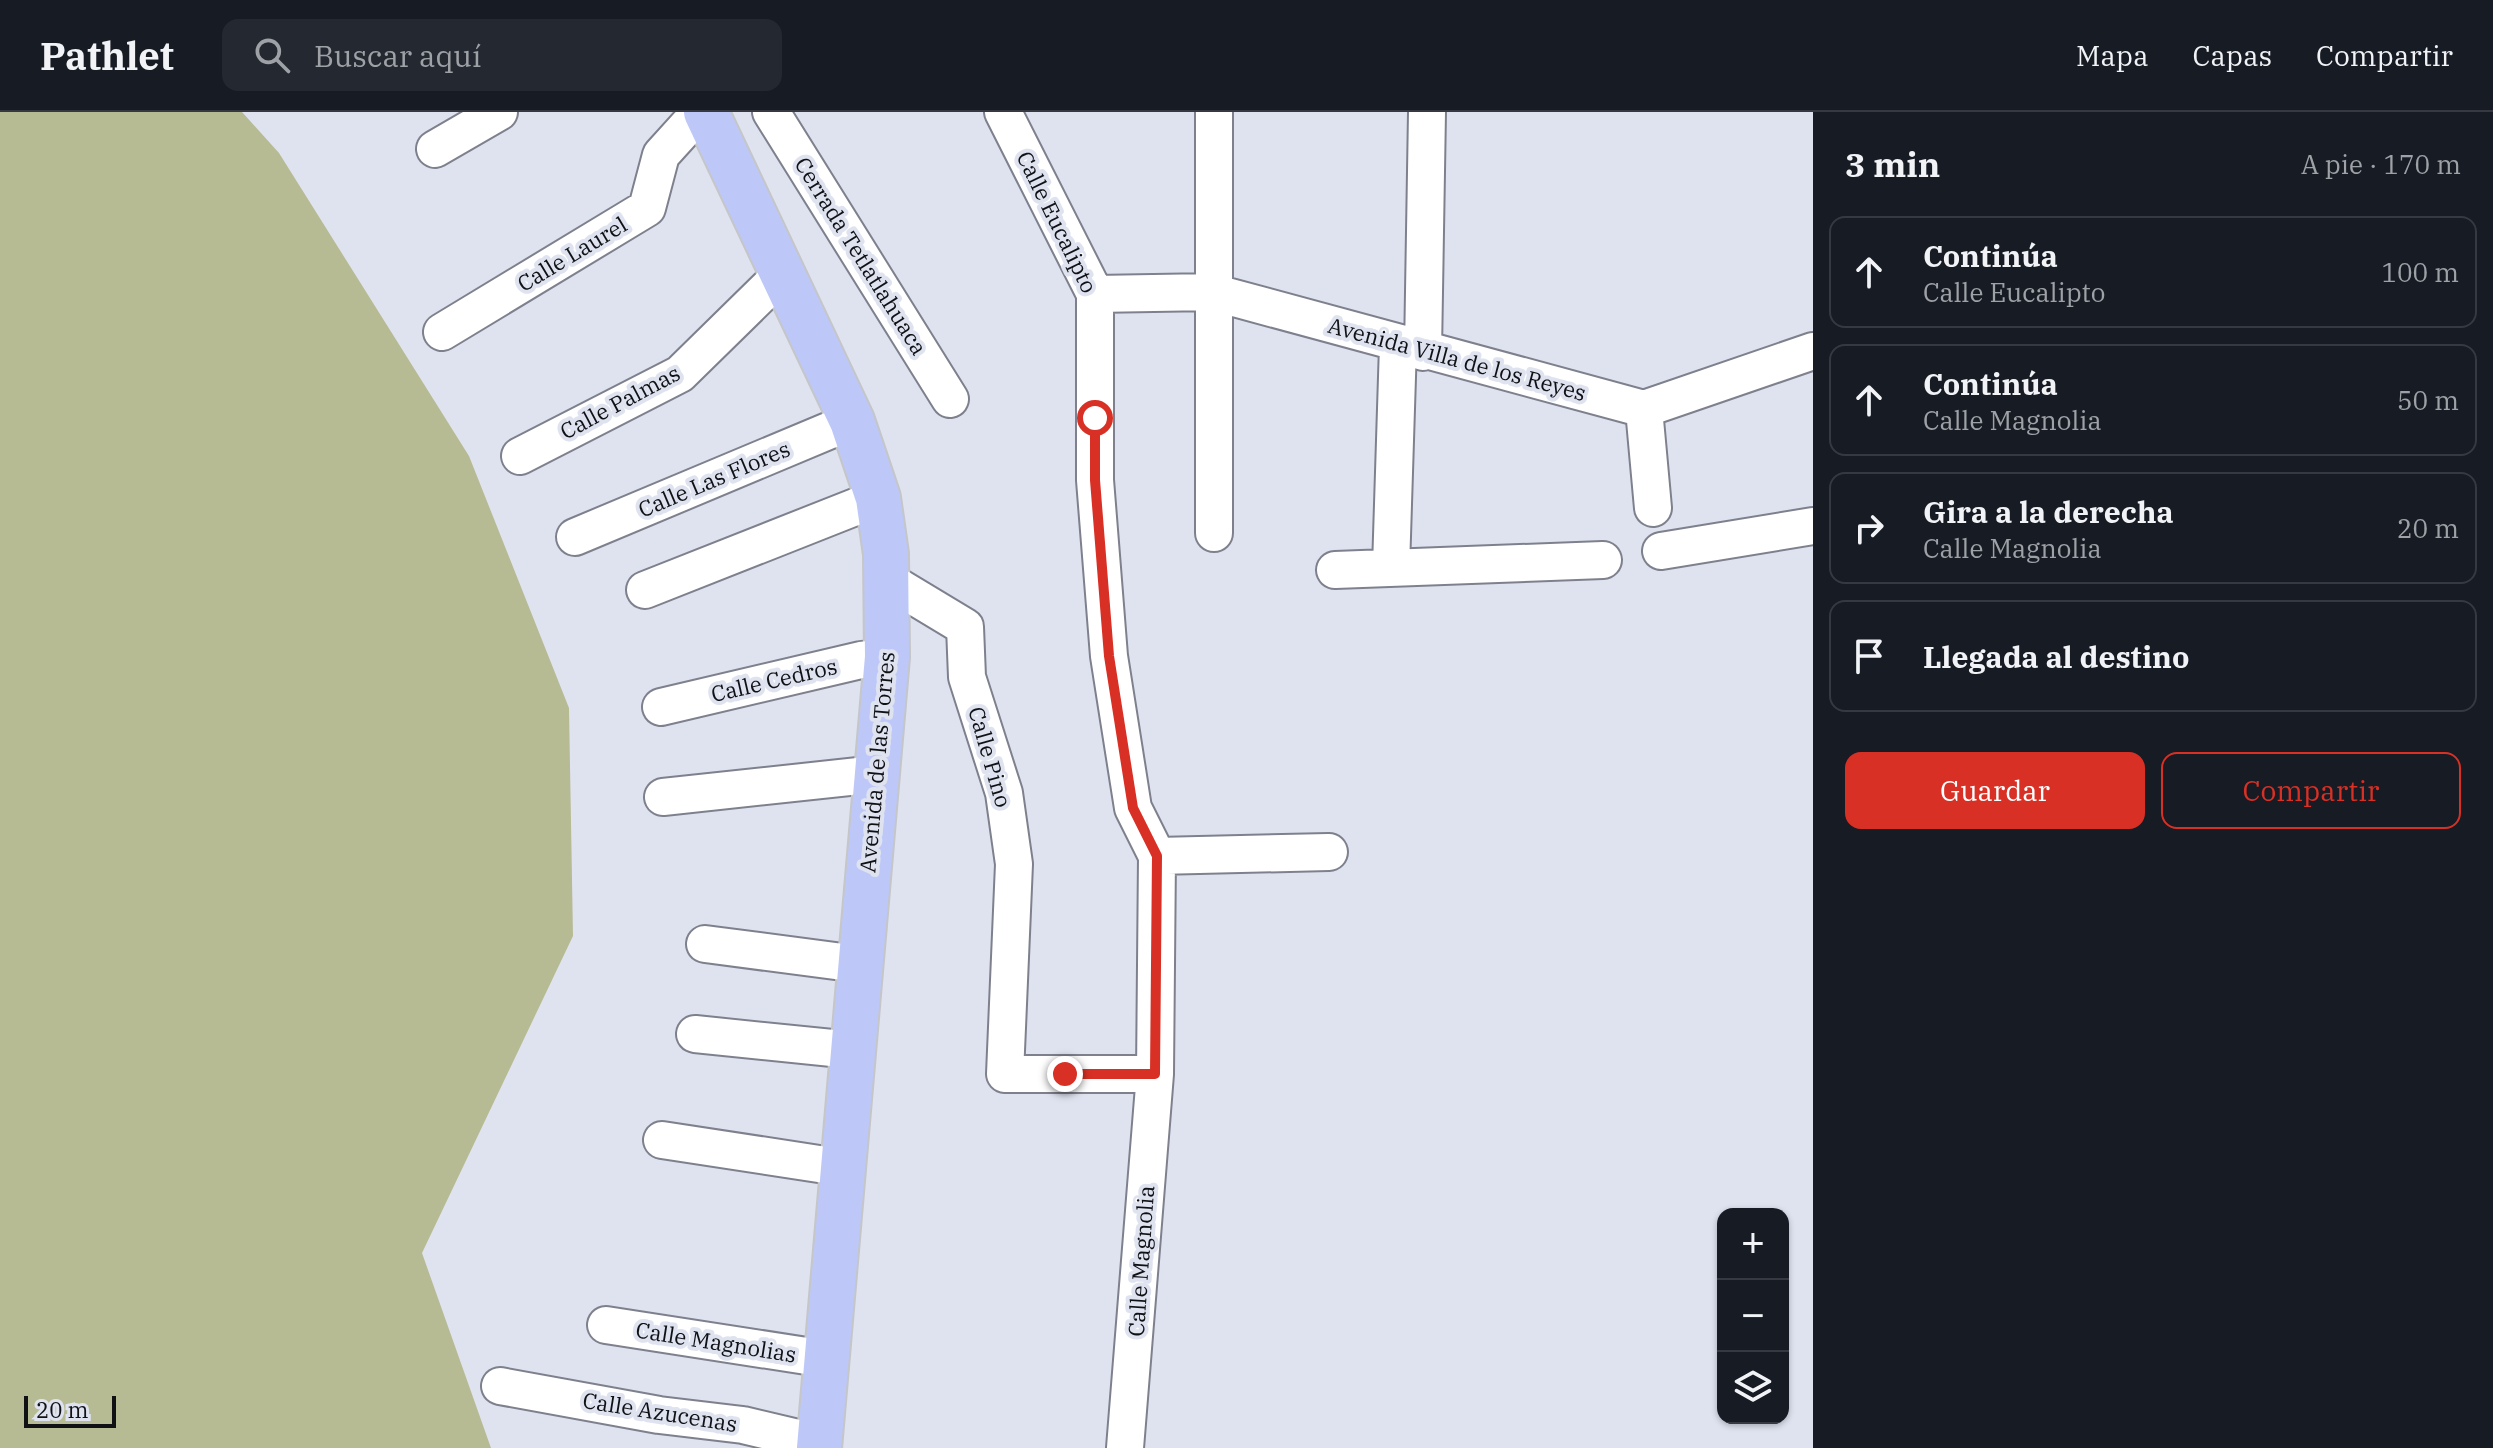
<!DOCTYPE html>
<html lang="es">
<meta charset="utf-8">
<style>
body{margin:0;font-family:"IBM Plex Serif",serif;background:#242831;color:#f1f3f6}
.controls{position:absolute;right:24px;bottom:24px;display:grid;overflow:hidden;border-radius:16px;box-shadow:0 2px 6px #0004}
.controls button{width:72px;height:72px;display:grid;place-items:center;padding:0;border:0;border-bottom:2px solid #363941;background:#171b24;color:#f1f3f6;font:40px sans-serif}
.scale{position:absolute;left:24px;bottom:20px;width:92px;box-sizing:border-box;padding-left:8px;border:4px solid #0f1115;border-top:0;font-size:22px;line-height:28px;white-space:nowrap;color:#0f1115;-webkit-text-stroke:6px #dfe3f0;paint-order:stroke}
.stop{position:absolute;width:24px;height:24px;margin:-18px;border:6px solid #d93025;border-radius:50%;background:#fff}
.stop.end{background:#d93025;border-color:#fff;box-shadow:0 2px 8px #0008}
.list{margin:0;padding:0;list-style:none}
h2{display:flex;justify-content:space-between;align-items:center;height:104px;margin:0;padding:0 32px;font-size:34px}
h2 small{font-size:26px;font-weight:400;color:#9ea1a6}
.list li{display:grid;grid-template-columns:52px 1fr auto;gap:24px;align-items:center;box-sizing:border-box;height:112px;margin:0 16px 16px;padding:0 16px;border:2px solid #363941;border-radius:16px}
.list b{display:block;font-size:30px;white-space:nowrap}
.list p{margin:0;font-size:26px;white-space:nowrap;color:#9ea1a6}
.list em{font-size:26px;font-style:normal;color:#9ea1a6}
.actions{display:flex;gap:16px;padding:24px 32px}
.actions a{flex:1;padding:18px 0;border:2px solid #d93025;border-radius:16px;text-align:center;font-size:28px;color:#d93025}
.actions .main{background:#d93025;color:#fff}
.icon{flex:none;width:44px;height:44px;fill:none;stroke:currentColor;stroke-width:2;stroke-linecap:round;stroke-linejoin:round}
.map{position:relative;flex:none;width:1813px;height:1336px;overflow:hidden}
header{display:flex;align-items:center;gap:48px;box-sizing:border-box;height:112px;padding:0 40px;background:#171b24;border-bottom:2px solid #363941}
header strong{font-size:38px}
nav{display:flex;gap:44px;margin-inline-start:auto;font-size:28px}
.search{width:560px;height:72px;background:#242831;display:flex;align-items:center;gap:20px;box-sizing:border-box;padding:0 28px;border-radius:16px;color:#9ea1a6;font-size:30px}
main{display:flex}
aside{flex:1;background:#171b24}
.map>svg:first-child{display:block}
</style>
<header>
<strong>Pathlet</strong>
<div class="search"><svg class="icon" aria-label="search" viewBox="0 0 24 24"><circle cx="10" cy="10" r="6"/><path d="M15 15l6 6"/></svg>Buscar aquí</div>
<nav><a>Mapa</a><a>Capas</a><a>Compartir</a></nav>
</header>
<main>
<div class="map">
<svg width="1813" height="1336" viewBox="0 0 1813 1336">
<rect width="100%" height="100%" fill="#dfe3f0"/>
<path fill="#b6bb94" d="M0 0H242L279 41 469 344 569 596 573 824 422 1141 491 1336H0Z"/>
<g fill="none" stroke-linecap="round" stroke-linejoin="round">
<defs>
<path id="minor" d="M771 0 950 287
M1003 0 1095 182V368L1109 544 1133 696 1157 744 1155 962 1125 1336
M1214 0V421
M435 37 499 0
M1095 182 1212 180 1644 297 1813 239
M442 220 647 96 661 43 700 0
M1423 240 1427 0
M1644 297 1653 396
M520 344 680 262 783 161
M575 425 852 309
M1661 439 1813 414
M1391 456 1398 233
M1335 458 1603 448
M887 468 965 515 967 565 1004 681 1014 752 1005 962H1155
M645 478 878 386
M661 595 861 548 887 545
M663 685 877 662
M1157 744 1329 740
M705 832 858 852
M695 922 852 938
M662 1028 845 1056
M606 1213 826 1247
M500 1274 659 1303 743 1313 819 1331"/>
<path id="major" d="M706 0 852 309 878 386 886 442 887 545 819 1336"/>
</defs>
<use href="#minor" stroke="#7e818d" stroke-width="40"/>
<use href="#major" stroke="#c5c6c7" stroke-width="48"/>
<use href="#minor" stroke="#fff" stroke-width="36"/>
<use href="#major" stroke="#bdc8f8" stroke-width="44"/>
</g>
<g fill="none" stroke-linecap="round" stroke-linejoin="round">
<path stroke="#d93025" stroke-width="10" d="M1065 962H1155L1157 744 1133 696 1109 544 1095 368V306"/>
</g>
<g text-anchor="middle" stroke-width="8" stroke-linejoin="round" paint-order="stroke">
<g font-size="22" fill="#0f1115" stroke="#dfe3f0">
<text transform="translate(1057 110) rotate(64)" y="8">Calle Eucalipto</text>
<text transform="translate(572 142) rotate(-31)" y="8">Calle Laurel</text>
<text transform="translate(861 144) rotate(58)" y="8">Cerrada Tetlatlahuaca</text>
<text transform="translate(1457 247) rotate(15)" y="8">Avenida Villa de los Reyes</text>
<text transform="translate(620 290) rotate(-28)" y="8">Calle Palmas</text>
<text transform="translate(714 367) rotate(-23)" y="8">Calle Las Flores</text>
<text transform="translate(774 568) rotate(-13)" y="8">Calle Cedros</text>
<text transform="translate(990 645) rotate(74)" y="8">Calle Pino</text>
<text transform="translate(877 650) rotate(-85)" y="8">Avenida de las Torres</text>
<text transform="translate(1141 1149) rotate(-86)" y="8">Calle Magnolia</text>
<text transform="translate(716 1230) rotate(9)" y="8">Calle Magnolias</text>
<text transform="translate(660 1300) rotate(9)" y="8">Calle Azucenas</text>
</g>
</g>
</svg>
<div class="controls">
<button>+</button>
<button>−</button>
<button><svg class="icon" aria-label="layers" viewBox="0 0 24 24"><path d="M12 4l9 5-9 5-9-5zM3 14l9 5 9-5"/></svg></button>
</div>
<div class="scale">20 m</div>
<div class="stop" style="left:1095px;top:306px"></div>
<div class="stop end" style="left:1065px;top:962px"></div>
</div>
<aside>
<h2>3 min<small>A pie · 170 m</small></h2>
<ul class="list">
<li><svg class="icon" aria-label="ahead" viewBox="0 0 24 24"><path d="M12 20V5M6 11l6-6 6 6"/></svg><div><b>Continúa</b><p>Calle Eucalipto</p></div><em>100 m</em></li>
<li><svg class="icon" aria-label="ahead" viewBox="0 0 24 24"><path d="M12 20V5M6 11l6-6 6 6"/></svg><div><b>Continúa</b><p>Calle Magnolia</p></div><em>50 m</em></li>
<li><svg class="icon" aria-label="right" viewBox="0 0 24 24"><path d="M7 20v-9h11M14 6l5 5-5 5"/></svg><div><b>Gira a la derecha</b><p>Calle Magnolia</p></div><em>20 m</em></li>
<li><svg class="icon" aria-label="arrive" viewBox="0 0 24 24"><path d="M6 21V4h12l-3 4 3 4H6"/></svg><div><b>Llegada al destino</b></div></li>
</ul>
<div class="actions"><a class="main">Guardar</a><a>Compartir</a></div>
</aside>
</main>
